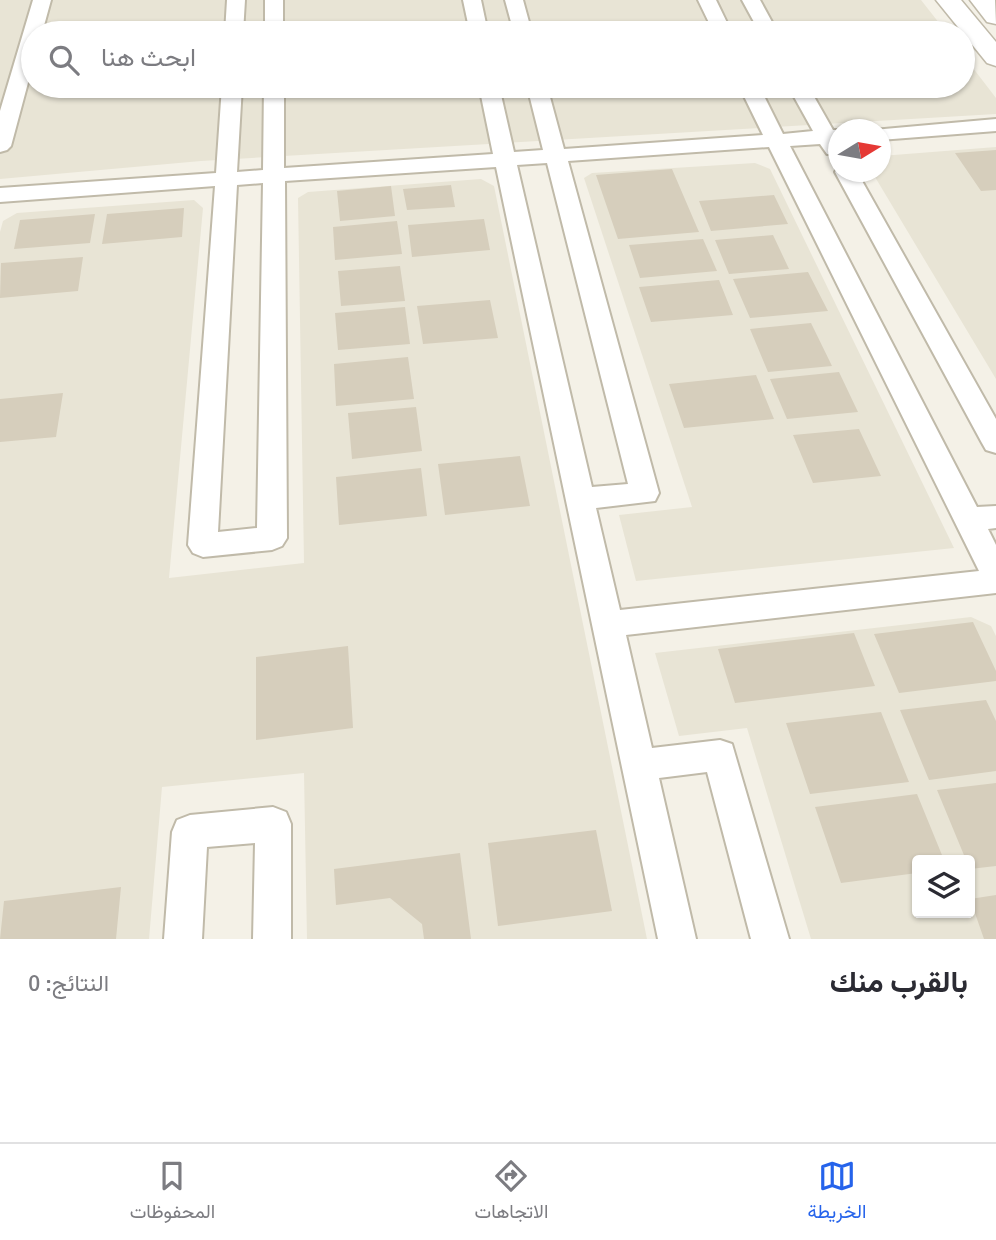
<!DOCTYPE html>
<html lang="ar">
<meta charset="utf-8">
<style>
body{margin:0;font-family:Signika,Vazirmatn,sans-serif;background:#f7f7f7;color:#2b2b33;direction:rtl}
.controls{position:absolute;right:21px;bottom:21px;display:grid;overflow:hidden;border-radius:7px;box-shadow:0 2px 5px #0004}
.controls button{width:63px;height:63px;display:grid;place-items:center;padding:0;border:0;border-bottom:2px solid #e1e1e2;background:#fff;color:#2b2b33;font:35px sans-serif}
.compass{position:absolute;left:828px;top:119px;width:63px;height:63px;border-radius:50%;background:#fff;box-shadow:0 2px 5px #0004;rotate:79deg}
.list{margin:0;padding:0;list-style:none}
h2{display:flex;justify-content:space-between;align-items:center;height:91px;margin:0;padding:0 28px;font-size:30px}
h2 small{font-size:23px;font-weight:400;color:#7c7c81}
.icon{flex:none;width:38px;height:38px;fill:none;stroke:currentColor;stroke-width:2;stroke-linecap:round;stroke-linejoin:round}
.map{position:relative;flex:none;width:996px;height:939px;overflow:hidden;direction:ltr}
.search{position:absolute;background:#fff;box-shadow:0 2px 5px #0004;left:21px;right:21px;top:21px;height:77px;display:flex;align-items:center;gap:18px;box-sizing:border-box;padding:0 24px;border-radius:38px;color:#7c7c81;font-size:26px}
.sheet{height:203px;background:#fff}
nav{display:flex;justify-content:space-around;align-items:center;box-sizing:border-box;height:98px;border-top:2px solid #e1e1e2;background:#fff;font-size:19px;color:#7c7c81}
nav a{display:grid;justify-items:center;gap:4px}
nav .on{color:#2563eb}
.map>svg:first-child{display:block}
</style>
<div class="map">
<svg width="996" height="939" viewBox="0 0 996 939">
<rect width="100%" height="100%" fill="#f4f1e7"/>
<path fill="#e8e4d5" fill-rule="evenodd" d="M0 0H921L947 33H33V86H963V55L996 98V114L201 161 0 179Z
M996 147V379L872 172H880L881 156Z
M755 163 770 169 954 548 636 581 619 515 692 507 584 178 592 173Z
M481 179 494 186 647 939H307L304 773 162 787 149 939H0V232L3 221 17 213 194 200 203 208 169 578 304 563 298 198 308 192Z
M971 617 991 626 996 636V939H811L747 728 679 736 655 653ZM917 860H970V913H917Z"/>
<path fill="#d6cebc" d="M996 150V190L981 191 955 153Z
M672 169 699 232 618 239 596 175Z
M451 185 455 207 407 210 403 189Z
M391 186 395 216 340 221 337 191Z
M774 195 788 224 711 231 699 201Z
M184 208 182 237 102 244 107 214Z
M95 214 90 243 14 249 20 220Z
M484 219 490 250 412 257 408 225Z
M397 221 402 254 335 260 333 227Z
M773 235 789 269 729 274 715 240Z
M703 239 717 271 640 278 629 245Z
M83 257 78 291 0 298 1 263Z
M400 266 405 301 341 306 338 271Z
M808 272 828 311 750 318 733 279Z
M719 280 733 315 651 322 639 287Z
M490 300 498 338 423 344 417 306Z
M405 307 410 344 338 350 335 313Z
M811 323 832 366 768 372 750 329Z
M408 357 414 399 336 406 334 364Z
M839 372 858 412 787 419 770 379Z
M756 375 774 419 684 428 669 384Z
M63 393 56 437 0 442V399Z
M416 407 422 451 352 459 348 413Z
M859 429 881 476 813 483 793 435Z
M520 456 530 506 445 515 438 464Z
M421 468 427 516 339 525 336 477Z
M973 622 996 671V681L899 693 874 634Z
M854 633 875 686 735 703 718 649Z
M348 646 353 728 256 740V657Z
M986 700 996 721V771L929 780 900 710Z
M881 712 909 782 810 794 786 723Z
M996 783V866L970 869V860H966L937 790Z
M917 794 944 860H917V873L841 883 815 807Z
M596 830 612 911 498 926 488 843Z
M460 853 471 939H424L422 924 390 898 336 905 334 869Z
M121 887 116 939H0L4 901Z
M996 895V939H984L970 899Z"/>
<g fill="none" stroke-linecap="round" stroke-linejoin="round">
<defs>
<path id="minor" d="M33 0H51L42 33H33V64L11 146 7 150 0 152V111Z
M227 0H245L243 33H225Z
M265 0H283V33H265Z
M463 0H481L488 33H470Z
M505 0H523L532 33H514Z
M698 0H716L732 33H714Z
M742 0H760L778 33H760Z
M222 86H242L237 172 263 170 264 86H284V168L493 154 479 86H499L514 152 543 150 527 86H547L564 149 763 135 739 86H759L783 134 813 131 788 86H808L833 130H838V155L827 154 820 144 790 146 977 507 996 506V528L988 529 996 545V593L626 635 652 748 720 740 732 744 789 939H751L707 772 659 778 696 939H658L496 167 285 181 287 538 282 546 272 550 203 557 193 553 188 545 215 186 0 202V188L216 173ZM769 147 979 571 620 610 596 508 655 501 659 493 568 161ZM547 163 628 484 592 487 517 165ZM263 183 257 528 218 532 237 185Z
M996 119V131L880 140V130H873Z
M838 167V172H857L996 419V453L986 450 982 443 835 172Z
M273 807 286 812 291 824V939H253L255 843 207 847 202 939H164L172 832 177 820 190 815Z"/>
<path id="tertiary" d="M936 0H961L996 42V66L987 63Z
M970 0H995L996 24 987 22Z"/>
</defs>
<use href="#minor" stroke="#c0baa9" stroke-width="4"/>
<use href="#tertiary" stroke="#c0baa9" stroke-width="3"/>
<use href="#minor" fill="#fff" fill-rule="evenodd"/>
<use href="#tertiary" fill="#fff" fill-rule="evenodd"/>
</g>
</svg>
<div class="controls">
<button><svg class="icon" aria-label="layers" viewBox="0 0 24 24"><path d="M12 4l9 5-9 5-9-5zM3 14l9 5 9-5"/></svg></button>
</div>
<svg class="compass" viewBox="-18 -18 36 36"><path d="M0-13l5 13h-10z" fill="#e53935"/><path d="M0 13l5-13h-10z" fill="#7c7c81"/></svg>
<div class="search"><svg class="icon" aria-label="search" viewBox="0 0 24 24"><circle cx="10" cy="10" r="6"/><path d="M15 15l6 6"/></svg>ابحث هنا</div>
</div>
<section class="sheet">
<h2>بالقرب منك<small>النتائج: 0</small></h2>
<ul class="list">
</ul>
</section>
<nav>
<a class="on"><svg class="icon" aria-label="map" viewBox="0 0 24 24"><path d="M3 6l6-2 6 2 6-2v14l-6 2-6-2-6 2zM9 4v14M15 6v14"/></svg>الخريطة</a>
<a><svg class="icon" aria-label="directions" viewBox="0 0 24 24"><path d="M12 3l9 9-9 9-9-9zM9 14v-3h6M13 9l2 2-2 2"/></svg>الاتجاهات</a>
<a><svg class="icon" aria-label="saved" viewBox="0 0 24 24"><path d="M7 4h10v16l-5-4-5 4z"/></svg>المحفوظات</a>
</nav>
